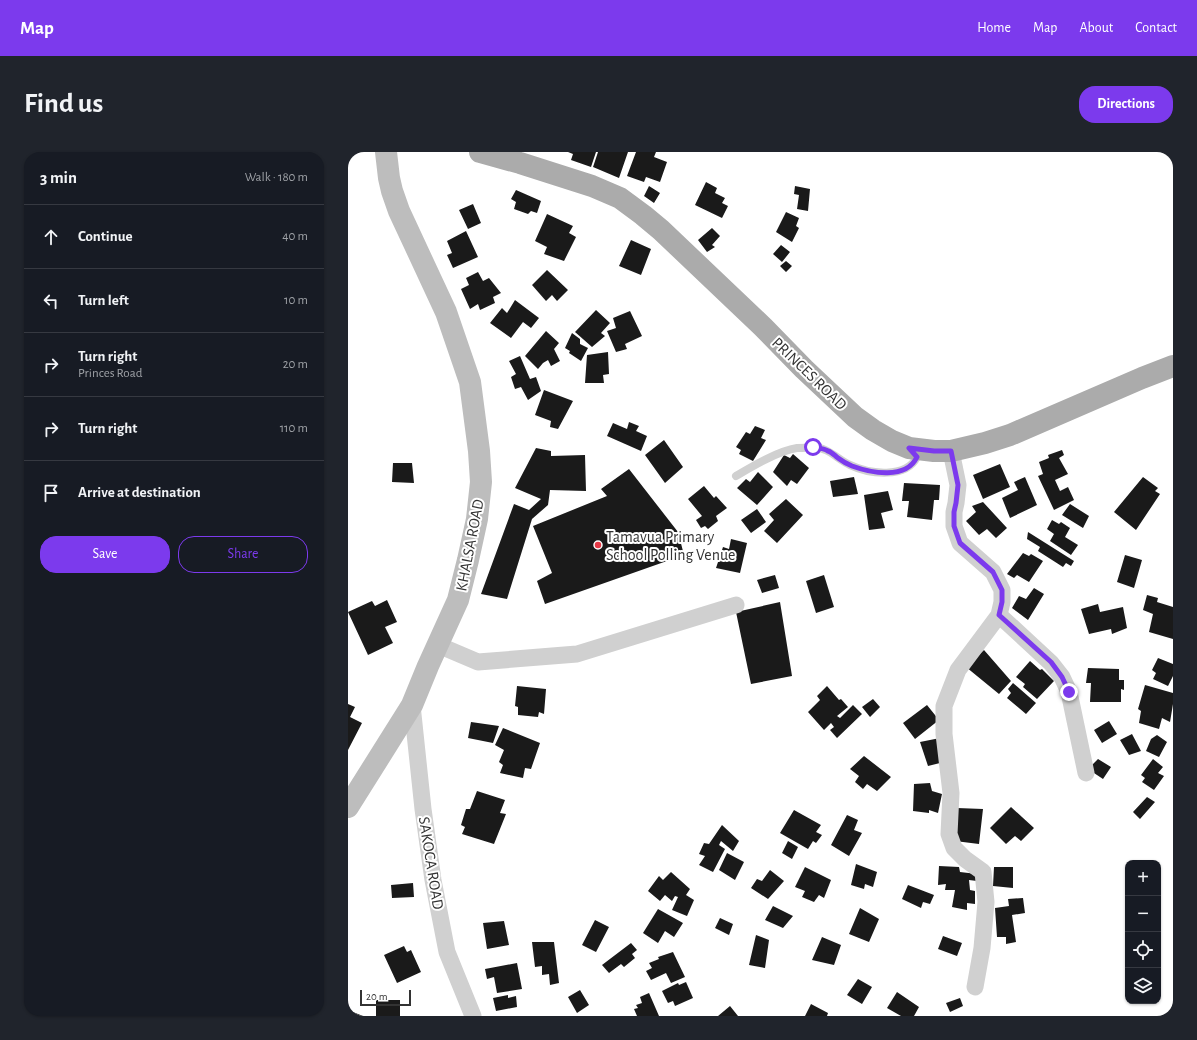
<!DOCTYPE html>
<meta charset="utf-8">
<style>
body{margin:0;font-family:"Alegreya Sans",sans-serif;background:#20242c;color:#f1f3f6}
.controls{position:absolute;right:12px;bottom:12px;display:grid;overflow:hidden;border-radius:8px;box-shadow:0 1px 3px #0004}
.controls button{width:36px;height:36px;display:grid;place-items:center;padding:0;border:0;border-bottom:1px solid #363941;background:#171b24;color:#f1f3f6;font:20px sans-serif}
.scale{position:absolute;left:12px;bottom:10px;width:51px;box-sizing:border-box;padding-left:4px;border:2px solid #333;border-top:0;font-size:11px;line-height:14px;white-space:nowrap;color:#333;-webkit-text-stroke:3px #fff;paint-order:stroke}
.stop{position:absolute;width:12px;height:12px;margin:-9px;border:3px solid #7c3aed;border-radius:50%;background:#fff}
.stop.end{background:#7c3aed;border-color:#fff;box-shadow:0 1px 4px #0008}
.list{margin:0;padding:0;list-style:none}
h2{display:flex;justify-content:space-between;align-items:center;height:52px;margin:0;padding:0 16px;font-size:17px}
h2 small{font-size:13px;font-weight:400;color:#9ea1a6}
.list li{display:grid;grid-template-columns:26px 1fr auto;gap:12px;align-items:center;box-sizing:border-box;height:64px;padding:0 16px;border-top:1px solid #363941}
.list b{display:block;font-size:15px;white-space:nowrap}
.list p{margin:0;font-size:13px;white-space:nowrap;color:#9ea1a6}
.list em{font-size:13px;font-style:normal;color:#9ea1a6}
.actions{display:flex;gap:8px;padding:12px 16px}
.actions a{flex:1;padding:9px 0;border:1px solid #7c3aed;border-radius:16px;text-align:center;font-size:14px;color:#7c3aed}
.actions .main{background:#7c3aed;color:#fff}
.icon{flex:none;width:22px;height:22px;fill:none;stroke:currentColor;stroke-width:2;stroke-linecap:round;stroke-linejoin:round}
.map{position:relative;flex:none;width:825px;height:864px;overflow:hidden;border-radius:16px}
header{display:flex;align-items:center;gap:24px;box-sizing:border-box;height:56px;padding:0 20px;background:#7c3aed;color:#fff}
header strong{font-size:19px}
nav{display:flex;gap:22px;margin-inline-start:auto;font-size:14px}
.intro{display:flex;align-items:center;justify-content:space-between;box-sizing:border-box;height:96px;padding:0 24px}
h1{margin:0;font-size:28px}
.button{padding:10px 18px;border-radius:16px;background:#7c3aed;color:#fff;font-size:14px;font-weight:700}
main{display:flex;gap:24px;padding:0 24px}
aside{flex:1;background:#171b24;border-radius:16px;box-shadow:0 1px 3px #0004}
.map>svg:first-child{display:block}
</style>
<header>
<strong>Map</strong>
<nav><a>Home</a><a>Map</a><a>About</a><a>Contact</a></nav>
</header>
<div class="intro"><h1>Find us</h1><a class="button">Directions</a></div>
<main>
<aside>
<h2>3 min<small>Walk · 180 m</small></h2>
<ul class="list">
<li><svg class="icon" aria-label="ahead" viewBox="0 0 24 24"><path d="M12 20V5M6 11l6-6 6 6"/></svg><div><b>Continue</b></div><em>40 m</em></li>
<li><svg class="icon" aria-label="left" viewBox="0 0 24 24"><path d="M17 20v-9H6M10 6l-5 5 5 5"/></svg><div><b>Turn left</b></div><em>10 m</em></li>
<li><svg class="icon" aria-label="right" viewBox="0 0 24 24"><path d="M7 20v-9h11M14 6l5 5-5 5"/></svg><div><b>Turn right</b><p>Princes Road</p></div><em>20 m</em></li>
<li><svg class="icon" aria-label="right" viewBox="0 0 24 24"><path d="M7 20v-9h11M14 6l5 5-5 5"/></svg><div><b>Turn right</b></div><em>110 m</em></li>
<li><svg class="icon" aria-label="arrive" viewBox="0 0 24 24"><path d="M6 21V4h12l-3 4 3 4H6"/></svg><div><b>Arrive at destination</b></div></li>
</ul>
<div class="actions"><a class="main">Save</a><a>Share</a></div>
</aside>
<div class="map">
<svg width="825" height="864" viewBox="0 0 825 864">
<rect width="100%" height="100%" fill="#fff"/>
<path fill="#1a1a1a" d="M220 0H248L243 15 223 8 225 2Z
M250 0H280L271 26 245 15Z
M288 0H308L306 5 319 10 312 30 298 25 296 30 279 24Z
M358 30 369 36 367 41 377 46 374 51 380 54 374 66 347 53Z
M301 34 312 41 306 51 296 44Z
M447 34 462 37 460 59 449 57 451 43 446 42Z
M168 38 193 49 189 61 183 59 180 62 166 57 168 50 163 47Z
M125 52 133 71 120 77 111 58Z
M438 60 451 66 448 74 451 76 444 90 428 80Z
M199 62 225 74 221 81 228 85 216 109 196 102 199 95 187 89Z
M364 76 372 84 364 93 367 95 359 100 350 88Z
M118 79 130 105 105 116 99 103 104 101 99 89Z
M283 88 303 97 293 123 271 114Z
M433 93 442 100 434 110 425 102Z
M438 109 444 114 438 120 432 114Z
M199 118 220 138 209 149 204 143 198 149 184 133Z
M130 120 135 129 141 126 153 141 145 145 147 151 132 158 130 152 122 157 113 137 121 133 118 126Z
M167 148 191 166 183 176 175 170 163 186 142 171 154 156 159 161Z
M248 158 262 171 253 181 257 184 244 195 227 180Z
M282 159 294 184 277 192 279 197 268 200 259 179 268 176 265 166Z
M198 179 211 191 206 197 212 209 203 214 200 208 195 211 190 217 177 204Z
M224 181 232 187V192L240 196 233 209 221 201 222 199 217 196Z
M260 200 261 222 255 223 256 231H237L239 203Z
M172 204 182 227 188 225 193 239 180 248 173 235 167 237 163 225 168 222 161 209Z
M196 238 225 249 210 277 202 275 203 269 187 263Z
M281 270 291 274 288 279 299 284 293 299 259 284 265 271 279 277Z
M407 274 417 278 413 286 418 288 405 309 391 302 393 298 388 295 398 280 402 282Z
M316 288 335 315 317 331 297 303Z
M188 296 203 299V304L237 303 238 339 202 338 200 353 184 367 159 447 133 442 166 352 181 358 193 347 167 336Z
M714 298 716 303 711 306 720 322 707 328 712 339 720 335 726 348 706 358 690 324 695 322 691 310 701 306 700 303Z
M445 302 461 316 449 332 443 328 439 334 425 320 436 303 442 306Z
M45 311H64L66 331 44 330Z
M652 312 662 335 635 347 625 323Z
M281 317 330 380 336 403 197 452 189 429 204 421 185 374 259 344 253 337Z
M410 320 425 335 409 353 389 336 398 327 402 330Z
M506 325 510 342 485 345 482 329Z
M677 325 689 353 662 366 654 346 670 338 666 330Z
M795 325 810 336 807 339 812 342 788 378 766 360Z
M556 331 592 333 591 348H586L584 368 559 365 561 349H554Z
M356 334 366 346 368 344 379 356 368 364 370 369 360 377 357 374 353 376 348 368 354 364 340 347Z
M540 339 545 358 533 361 537 376 521 378 516 343Z
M438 347 455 363 429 391 416 379 426 368 421 362Z
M635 350 659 376 648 386 639 377 631 383 618 369 628 360 624 354Z
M722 352 741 364 735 376 714 363Z
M409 357 418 370 403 381 393 368Z
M704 368 711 372 713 370 722 376 717 385 730 393 723 403 702 389 706 382 699 377Z
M680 380 726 409 723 414 718 411 715 415 690 399 692 395 679 387Z
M383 387 399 391 392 421 368 416 375 395 381 397Z
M675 401 681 404 683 402 695 409 681 430 669 423 666 426 659 422Z
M777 403 794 408 786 436 769 430Z
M427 423 431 436 414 441 409 428Z
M476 423 486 455 468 461 458 429Z
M686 436 696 442 680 468 664 456 671 444 678 447Z
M799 443 810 446 809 450 825 455V487L801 480 805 462 795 458Z
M39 448 49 470 37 475 45 491 20 503 0 460 24 449 27 454Z
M432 450 444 524 403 532 388 460Z
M750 452 752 460 775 455 779 476 764 482 763 477 741 482 733 457Z
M636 498 663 529 651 542 618 515Z
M810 506 825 512V524L820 534 805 527 808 521 804 518Z
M682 509 692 518 694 517 706 529 689 547 675 535 677 532 668 525Z
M740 516 771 517V528H776V538L773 537V550H742L743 531H738Z
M665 531 688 551 678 562 659 546 663 541 660 537Z
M797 533 825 541V552L822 570 814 566 811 577 791 571 793 559 790 557Z
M169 534 198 537 196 562 191 560 190 565 170 563V555L167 554Z
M479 534 491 548 493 547 500 555 489 564 492 566 505 553 514 562 489 586 482 578 486 575 483 571 476 578 460 560 472 548 469 544Z
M525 547 532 555 522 565 514 555Z
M0 552 7 555 2 565 14 571 0 598Z
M579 553 591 568 567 587 555 571Z
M761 569 769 582 754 591 746 578Z
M123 570 151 574 145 591 120 586Z
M155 576 192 591 183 617 177 616 175 626 152 621 155 613 151 610 156 598 147 593Z
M784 582 793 599 781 603 772 588Z
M809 583 819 590 811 605 798 599 803 587Z
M592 586 596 610 580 614 572 590Z
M516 604 543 625 529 639 519 632 515 637 507 630 511 624 502 617Z
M750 607 763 615 755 627 740 617Z
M805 607 815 615 810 621 816 624 806 638 794 630 797 626 793 623Z
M582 631 584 639 594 642 590 661 581 658V661L565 659 566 632Z
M129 639 157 648 152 661 158 662 146 692 114 682 117 675 113 673 118 657H122Z
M799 645 807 650 792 667 785 660Z
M663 655 686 676 673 689 667 684 658 692 642 676Z
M609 656 635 657 631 692 607 689Z
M446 658 473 673 468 680 474 683 468 691 465 689 460 697 432 681Z
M499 663 510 668 506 678 514 681 501 704 483 693Z
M374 673 391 689 385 699 373 689 371 693 377 697 365 720 351 713 357 704 351 702 356 691 361 692Z
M440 689 450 695 444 707 434 701Z
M379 701 396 710 387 728 371 718Z
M508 712 529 720 525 735 517 732 516 737 503 733Z
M591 714 611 715 612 720 629 722V729L621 728 622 738 627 739V752L619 751V758L604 755 607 738H597L598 732 590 733Z
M457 715 483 728 476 746 471 743 466 750 454 745 457 739 447 735Z
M646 715H665V736L645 734Z
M422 718 436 729 420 747 403 736 409 727 414 729Z
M323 720 342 737 338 743 346 748 339 764 324 758 330 745 327 744 324 749 317 743 312 749 300 739 311 724 315 728Z
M65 731 66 745 44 746 43 733Z
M560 733 586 743 582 752 575 750 573 756 554 747Z
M675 746 677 761 664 763 668 790 658 792V785H649L647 756 661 754 660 747Z
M425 754 445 764 435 776 417 768Z
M512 756 531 767 521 790 501 782Z
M310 757 335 771 326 785 317 779 310 791 295 781Z
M372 766 385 772 381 783 367 776Z
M247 768 261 775 248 800 234 793Z
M156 769 161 793 139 797 135 771Z
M408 783 421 788 417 816 401 813Z
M595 784 614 791 609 804 590 797Z
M474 785 493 793 486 813 464 808Z
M184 790H206L211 831 202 833 201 822 194 823V814L187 815Z
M283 791 289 798 284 802 287 806 276 815 273 812 261 821 254 813Z
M56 794 59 800 63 798 73 820 49 831 36 803Z
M325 800 337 825 323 831 318 821 303 828 298 819 304 816 301 811 311 807 310 805Z
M169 811 174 837 149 841 146 825 139 827 137 817Z
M510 827 524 835 514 852 499 843Z
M338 830 345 846 327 854 325 849 320 851 314 839 330 831 331 833Z
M232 838 241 853 229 861 220 845Z
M549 840 571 855 566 864H553L539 856Z
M301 841 311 864H289L286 857 290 856 288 853 294 851 292 845Z
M160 843V846L168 844 169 855 148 859 145 846Z
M612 846 615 854 602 860 598 851Z
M28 848H52V864H28Z
M463 852 480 861 479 864H457Z
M382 854 390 864H370Z
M0 858 15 864H0Z"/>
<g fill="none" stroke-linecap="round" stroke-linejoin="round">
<path stroke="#d0d0d0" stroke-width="8" d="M388 324C405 314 430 299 449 296 454 296 460 296 464 295 480 295 489 307 502 313 521 322 558 327 569 305L564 299"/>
<path stroke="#d0d0d0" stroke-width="17" d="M603 299 610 333 608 351 606 360V374L612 391 645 420 654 438V450L651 463 610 518 596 554V582L603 641 601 682 606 696 617 707 635 720 638 750 634 796 627 835
M651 463 703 511 714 525 721 540 738 621
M90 493 130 510 229 502 388 453
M64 553 75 657 85 728 99 800 125 864"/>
<path stroke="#bdbdbd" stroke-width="22" d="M0 655 64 553 80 514 110 448 120 408 129 367 133 330 131 299 122 230 98 160 51 59 44 39 41 26 38 0"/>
<path stroke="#ababab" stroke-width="22" d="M132 0 172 11 244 34 272 46 295 63 313 78 415 175 456 217 507 265 525 278 544 289 561 296 586 299H603L637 291 662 283 794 226 825 214"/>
</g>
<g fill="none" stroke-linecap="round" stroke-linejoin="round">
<path stroke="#7c3aed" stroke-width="5" d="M465 295C470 296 475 296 480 299 484 300 487 304 490 306 494 309 499 312 504 314 523 321 558 328 569 305L561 296 586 299H603L610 333 608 351 606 360V374L612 391 645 420 654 438V450L651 463 703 510 714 525 721 540"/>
</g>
<circle fill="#e63946" stroke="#fff" stroke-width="1.5" cx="250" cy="393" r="4"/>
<g text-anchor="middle" stroke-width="4" stroke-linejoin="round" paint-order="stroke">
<g font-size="16" fill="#333" stroke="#fff">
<text transform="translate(462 221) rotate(44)" y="6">PRINCES ROAD</text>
<text transform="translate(121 393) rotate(-79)" y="6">KHALSA ROAD</text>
<text transform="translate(84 711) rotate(81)" y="6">SAKOCA ROAD</text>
</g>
<g font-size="16" fill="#333" stroke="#fff" text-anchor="start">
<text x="258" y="390">Tamavua Primary<tspan x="258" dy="18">School Polling Venue</tspan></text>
</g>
</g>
</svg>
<div class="controls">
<button>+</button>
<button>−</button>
<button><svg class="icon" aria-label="locate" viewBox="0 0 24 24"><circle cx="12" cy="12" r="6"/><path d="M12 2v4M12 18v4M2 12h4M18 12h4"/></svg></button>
<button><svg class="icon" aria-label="layers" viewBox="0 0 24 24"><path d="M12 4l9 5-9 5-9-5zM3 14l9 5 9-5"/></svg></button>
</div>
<div class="scale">20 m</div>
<div class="stop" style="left:465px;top:295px"></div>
<div class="stop end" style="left:721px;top:540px"></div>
</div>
</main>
